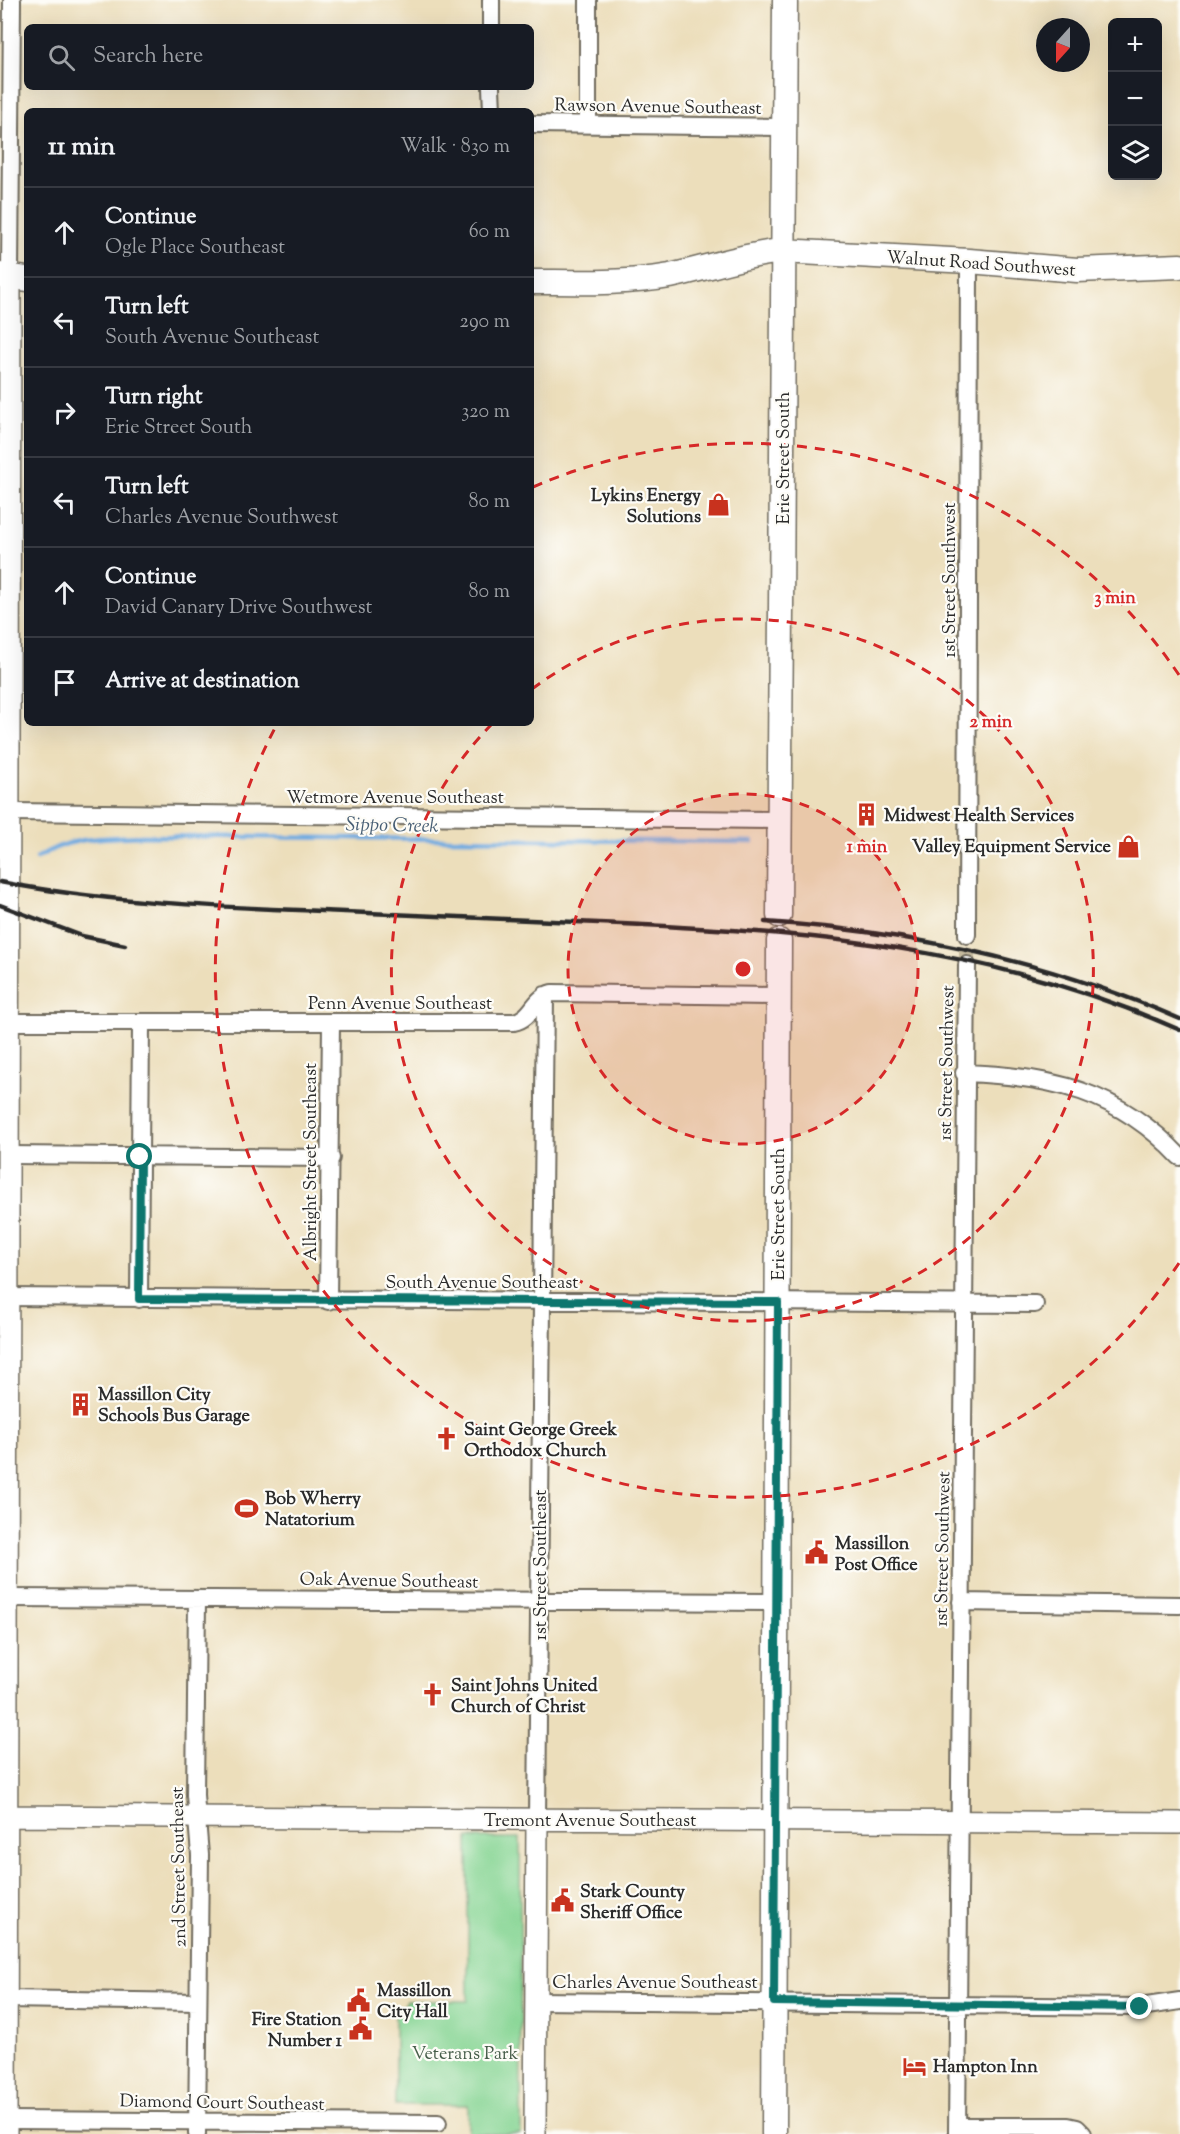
<!DOCTYPE html>
<meta charset="utf-8">
<style>
body{margin:0;font-family:"Sorts Mill Goudy",serif;background:#242831;color:#f1f3f6}
.controls{position:absolute;right:18px;top:18px;display:grid;overflow:hidden;border-radius:9px;box-shadow:0 6px 24px #0002}
.controls button{width:54px;height:54px;display:grid;place-items:center;padding:0;border:0;border-bottom:2px solid #363941;background:#171b24;color:#f1f3f6;font:30px sans-serif}
.compass{position:absolute;left:1036px;top:18px;width:54px;height:54px;border-radius:50%;background:#171b24;box-shadow:0 6px 24px #0002;rotate:201deg}
.stop{position:absolute;width:18px;height:18px;margin:-14px;border:4px solid #0f766e;border-radius:50%;background:#fff}
.stop.end{background:#0f766e;border-color:#fff;box-shadow:0 2px 6px #0008}
.list{margin:0;padding:0;list-style:none}
h2{display:flex;justify-content:space-between;align-items:center;height:78px;margin:0;padding:0 24px;font-size:26px}
h2 small{font-size:20px;font-weight:400;color:#9ea1a6}
.list li{display:grid;grid-template-columns:39px 1fr auto;gap:18px;align-items:center;box-sizing:border-box;height:90px;padding:0 24px;border-top:2px solid #363941}
.list b{display:block;font-size:22px;white-space:nowrap}
.list p{margin:0;font-size:20px;white-space:nowrap;color:#9ea1a6}
.list em{font-size:20px;font-style:normal;color:#9ea1a6}
.icon{flex:none;width:33px;height:33px;fill:none;stroke:currentColor;stroke-width:2;stroke-linecap:round;stroke-linejoin:round}
.map{position:relative;flex:none;width:1180px;height:2134px;overflow:hidden}
.search{position:absolute;background:#171b24;box-shadow:0 6px 24px #0002;left:24px;top:24px;width:510px;height:66px;display:flex;align-items:center;gap:15px;box-sizing:border-box;padding:0 21px;border-radius:9px;color:#9ea1a6;font-size:22px}
.panel{position:absolute;background:#171b24;box-shadow:0 6px 24px #0002;left:24px;top:108px;width:510px;height:618px;border-radius:9px}
.map>svg:first-child{display:block}
</style>
<div class="map">
<svg width="1180" height="2134" viewBox="0 0 1180 2134">
<rect width="100%" height="100%" fill="#fdfcf7"/>
<filter id="ink" filterUnits="userSpaceOnUse"><feTurbulence type="fractalNoise" baseFrequency=".0167" numOctaves="2"/><feDisplacementMap in="SourceGraphic" scale="12" xChannelSelector="R" yChannelSelector="G"/><feConvolveMatrix kernelMatrix="1 2 1 2 8 2 1 2 1" color-interpolation-filters="sRGB"/></filter>
<filter id="wash" filterUnits="userSpaceOnUse"><feTurbulence type="fractalNoise" baseFrequency=".008" numOctaves="4" result="noise"/><feDisplacementMap in="SourceGraphic" scale="24" xChannelSelector="R" yChannelSelector="G"/><feGaussianBlur stdDeviation="1.35" result="paint"/><feColorMatrix in="noise" values="0 0 0 0 0 0 0 0 0 0 0 0 0 0 0 0 0 1.4 0 .05"/><feComposite in="paint" operator="in"/></filter>
<g filter="url(#wash)">
<rect width="100%" height="100%" fill="#ecdebb"/>
<path fill="#87d594" stroke="#598060" stroke-width="1.5" d="M468 1838H520L521 2134H468V2105H395V2016L406 2001H468Z"/>
<g fill="none" stroke-linecap="round" stroke-linejoin="round">
<path stroke="#70abe1" stroke-width="4.5" d="M37 858C69 836 104 838 142 836L752 842"/>
</g>
</g>
<g filter="url(#ink)">
<g fill="none" stroke-linecap="round" stroke-linejoin="round">
<path stroke="#c5ba9e" stroke-width="16" stroke-dasharray="16 8" stroke-linecap="butt" d="M967 965V935"/>
<defs>
<path id="minor" d="M491 0V27
M588 0V124
M491 87 492 111
M531 124 784 127
M10 278 12 0
M10 812 780 820
M967 935 969 261
M9 1022H514C533 1018 533 998 552 993L779 996
M964 1073C1052 1076 1118 1091 1180 1157
M8 1155 331 1158
M0 1297 1035 1304
M139 1299 141 1023
M328 1301 331 1023
M0 1598 777 1602
M197 1599 195 1795 200 1855 197 2134
M961 1602 1180 1605
M537 1820 545 995
M5 1999 198 2002
M535 2001 1140 2007 1180 2001
M6 2120 438 2123
M957 2126H1068L1077 2128 1083 2134
M957 2134 967 965"/>
<path id="tertiary" d="M0 1816 1180 1823
M6 2134 10 278
M535 2134 537 1820"/>
<path id="secondary" d="M0 275 27 279
M531 282C577 282 624 284 670 276 708 268 743 255 782 251L969 261 1077 270 1180 266
M779 915 785 0
M774 2134 779 941"/>
</defs>
<use href="#minor" stroke="#6f6a5d" stroke-width="20"/>
<use href="#tertiary" stroke="#6f6a5d" stroke-width="24"/>
<use href="#secondary" stroke="#6f6a5d" stroke-width="27"/>
<use href="#minor" stroke="#fff" stroke-width="16"/>
<use href="#tertiary" stroke="#fff" stroke-width="21"/>
<use href="#secondary" stroke="#fff" stroke-width="24"/>
<path stroke="#2b2b2b" stroke-width="4.5" d="M0 882C99 901 199 906 299 910 399 915 499 919 599 923 808 932 985 944 1180 1030
M0 905 82 936 125 945
M765 922C908 931 1048 961 1180 1019"/>
</g>
</g>
<g fill="none" stroke-linecap="round" stroke-linejoin="round" filter="url(#ink)">
<path stroke="#0f766e" stroke-width="8" d="M140 1157 139 1299 778 1302 774 2002 1140 2007"/>
</g>
<circle cx="743" cy="969" r="175" fill="#d62828" fill-opacity=".12"/>
<g fill="none" stroke="#d62828" stroke-width="3" stroke-dasharray="10 8">
<circle cx="743" cy="969" r="175"/>
<path d="M532 689A351 351 0 1 1 491 725"/>
<path d="M1179 1263A526 526 0 0 1 276 726M533 487A526 526 0 0 1 1179 675"/>
</g>
<defs>
<symbol id="shop-bare" viewBox="-9 -9 18 18"><path d="M-5-2.5h2.3a2.7 3.5 0 0 1 5.4 0H5L5.5 6h-11ZM-1.5-2.5h3a1.5 2.3 0 0 0-3 0Z" fill="#c8321e" stroke="#fdfcf7" stroke-width="2.5" paint-order="stroke"/></symbol>
<symbol id="building-bare" viewBox="-9 -9 18 18"><path d="M-4-6H4V6H1V3H-1V6H-4ZM-2.5-4.3h1.7v1.8h-1.7ZM.8-4.3h1.7v1.8H.8ZM-2.5-1h1.7V.8h-1.7ZM.8-1h1.7V.8H.8Z" fill="#c8321e" stroke="#fdfcf7" stroke-width="2.5" paint-order="stroke"/></symbol>
<symbol id="church-bare" viewBox="-9 -9 18 18"><path d="M-1.2-6h2.4v3.5h3.3v2.4h-3.3V6h-2.4V-.1h-3.3v-2.4h3.3Z" fill="#c8321e" stroke="#fdfcf7" stroke-width="2.5" paint-order="stroke"/></symbol>
<symbol id="stadium-bare" viewBox="-9 -9 18 18"><path d="M0-5a6.5 5 0 1 0 0 10a6.5 5 0 1 0 0-10ZM-3.5-1.8h7v3.6h-7Z" fill="#c8321e" stroke="#fdfcf7" stroke-width="2.5" paint-order="stroke"/></symbol>
<symbol id="civic-bare" viewBox="-9 -9 18 18"><path d="M-.6-6.5H3V-4.5H.6V-3L4-1V1h2V6H-6V1h2V-1L-.6-3ZM-1.2 2.5V6h2.4V2.5Z" fill="#c8321e" stroke="#fdfcf7" stroke-width="2.5" paint-order="stroke"/></symbol>
<symbol id="hotel-bare" viewBox="-9 -9 18 18"><path d="M-6-4.5h1.5V1H6V5H4.5V3h-9V5H-6ZM-4 0a1.8 1.8 0 1 1 3.6 0ZM.5 0V-2.5h3Q6-2.5 6 0Z" fill="#c8321e" stroke="#fdfcf7" stroke-width="2.5" paint-order="stroke"/></symbol>
</defs>
<g fill-rule="evenodd">
<use href="#shop-bare" x="702" y="488" width="33" height="33"/>
<use href="#building-bare" x="850" y="798" width="33" height="33"/>
<use href="#shop-bare" x="1112" y="830" width="33" height="33"/>
<use href="#building-bare" x="64" y="1388" width="33" height="33"/>
<use href="#church-bare" x="430" y="1422" width="33" height="33"/>
<use href="#stadium-bare" x="230" y="1492" width="33" height="33"/>
<use href="#civic-bare" x="800" y="1536" width="33" height="33"/>
<use href="#church-bare" x="416" y="1678" width="33" height="33"/>
<use href="#civic-bare" x="546" y="1884" width="33" height="33"/>
<use href="#civic-bare" x="342" y="1984" width="33" height="33"/>
<use href="#civic-bare" x="344" y="2012" width="33" height="33"/>
<use href="#hotel-bare" x="898" y="2050" width="33" height="33"/>
</g>
<g text-anchor="middle" stroke-width="4.5" stroke-linejoin="round" paint-order="stroke">
<g font-size="18" fill="#2b2b2b" stroke="#fdfcf7">
<text transform="translate(658 106) rotate(1)" y="6">Rawson Avenue Southeast</text>
<text transform="translate(981 263) rotate(4)" y="6">Walnut Road Southwest</text>
<text transform="translate(783 458) rotate(-90)" y="6">Erie Street South</text>
<text transform="translate(949 580) rotate(-90)" y="6">1st Street Southwest</text>
<text x="395" y="803">Wetmore Avenue Southeast</text>
<text x="400" y="1009">Penn Avenue Southeast</text>
<text transform="translate(946 1063) rotate(-89)" y="6">1st Street Southwest</text>
<text transform="translate(310 1162) rotate(-90)" y="6">Albright Street Southeast</text>
<text transform="translate(778 1214) rotate(-90)" y="6">Erie Street South</text>
<text x="482" y="1288">South Avenue Southeast</text>
<text transform="translate(942 1549) rotate(-89)" y="6">1st Street Southwest</text>
<text transform="translate(540 1565) rotate(-90)" y="6">1st Street Southeast</text>
<text transform="translate(389 1580) rotate(1)" y="6">Oak Avenue Southeast</text>
<text x="590" y="1826">Tremont Avenue Southeast</text>
<text transform="translate(178 1867) rotate(-91)" y="6">2nd Street Southeast</text>
<text x="655" y="1988">Charles Avenue Southeast</text>
<text transform="translate(222 2102) rotate(1)" y="6">Diamond Court Southeast</text>
</g>
<g font-size="18" font-weight="bold" fill="#2b2b2b" stroke="#fdfcf7" text-anchor="start">
<text x="701" y="501" text-anchor="end">Lykins Energy<tspan x="701" dy="21">Solutions</tspan></text>
<text x="884" y="821">Midwest Health Services</text>
<text x="1111" y="852" text-anchor="end">Valley Equipment Service</text>
<text x="98" y="1400">Massillon City<tspan x="98" dy="21">Schools Bus Garage</tspan></text>
<text x="464" y="1435">Saint George Greek<tspan x="464" dy="21">Orthodox Church</tspan></text>
<text x="265" y="1504">Bob Wherry<tspan x="265" dy="21">Natatorium</tspan></text>
<text x="835" y="1549">Massillon<tspan x="835" dy="21">Post Office</tspan></text>
<text x="451" y="1691">Saint Johns United<tspan x="451" dy="21">Church of Christ</tspan></text>
<text x="580" y="1897">Stark County<tspan x="580" dy="21">Sheriff Office</tspan></text>
<text x="377" y="1996">Massillon<tspan x="377" dy="21">City Hall</tspan></text>
<text x="342" y="2025" text-anchor="end">Fire Station<tspan x="342" dy="21">Number 1</tspan></text>
<text x="933" y="2072">Hampton Inn</text>
</g>
<g font-size="18" fill="#475e4a" stroke="#fdfcf7">
<text x="465" y="2059">Veterans Park</text>
</g>
<g font-size="20" font-style="italic" fill="#475e74" stroke="#fdfcf7">
<text transform="translate(392 824) rotate(1)" y="7">Sippo Creek</text>
</g>
</g>
<circle cx="743" cy="969" r="9" fill="#d62828" stroke="#fdfcf7" stroke-width="3"/>
<g font-size="18" text-anchor="middle" font-weight="bold" fill="#d62828" stroke="#fdfcf7" stroke-width="4.5" stroke-linejoin="round" paint-order="stroke">
<text x="1115" y="603">3 min</text>
<text x="991" y="727">2 min</text>
<text x="867" y="852">1 min</text>
</g>
</svg>
<div class="controls">
<button>+</button>
<button>−</button>
<button><svg class="icon" aria-label="layers" viewBox="0 0 24 24"><path d="M12 4l9 5-9 5-9-5zM3 14l9 5 9-5"/></svg></button>
</div>
<svg class="compass" viewBox="-18 -18 36 36"><path d="M0-13l5 13h-10z" fill="#e53935"/><path d="M0 13l5-13h-10z" fill="#9ea1a6"/></svg>
<div class="stop" style="left:140px;top:1157px"></div>
<div class="stop end" style="left:1140px;top:2007px"></div>
<div class="search"><svg class="icon" aria-label="search" viewBox="0 0 24 24"><circle cx="10" cy="10" r="6"/><path d="M15 15l6 6"/></svg>Search here</div>
<section class="panel">
<h2>11 min<small>Walk · 830 m</small></h2>
<ul class="list">
<li><svg class="icon" aria-label="ahead" viewBox="0 0 24 24"><path d="M12 20V5M6 11l6-6 6 6"/></svg><div><b>Continue</b><p>Ogle Place Southeast</p></div><em>60 m</em></li>
<li><svg class="icon" aria-label="left" viewBox="0 0 24 24"><path d="M17 20v-9H6M10 6l-5 5 5 5"/></svg><div><b>Turn left</b><p>South Avenue Southeast</p></div><em>290 m</em></li>
<li><svg class="icon" aria-label="right" viewBox="0 0 24 24"><path d="M7 20v-9h11M14 6l5 5-5 5"/></svg><div><b>Turn right</b><p>Erie Street South</p></div><em>320 m</em></li>
<li><svg class="icon" aria-label="left" viewBox="0 0 24 24"><path d="M17 20v-9H6M10 6l-5 5 5 5"/></svg><div><b>Turn left</b><p>Charles Avenue Southwest</p></div><em>80 m</em></li>
<li><svg class="icon" aria-label="ahead" viewBox="0 0 24 24"><path d="M12 20V5M6 11l6-6 6 6"/></svg><div><b>Continue</b><p>David Canary Drive Southwest</p></div><em>80 m</em></li>
<li><svg class="icon" aria-label="arrive" viewBox="0 0 24 24"><path d="M6 21V4h12l-3 4 3 4H6"/></svg><div><b>Arrive at destination</b></div></li>
</ul>
</section>
</div>
